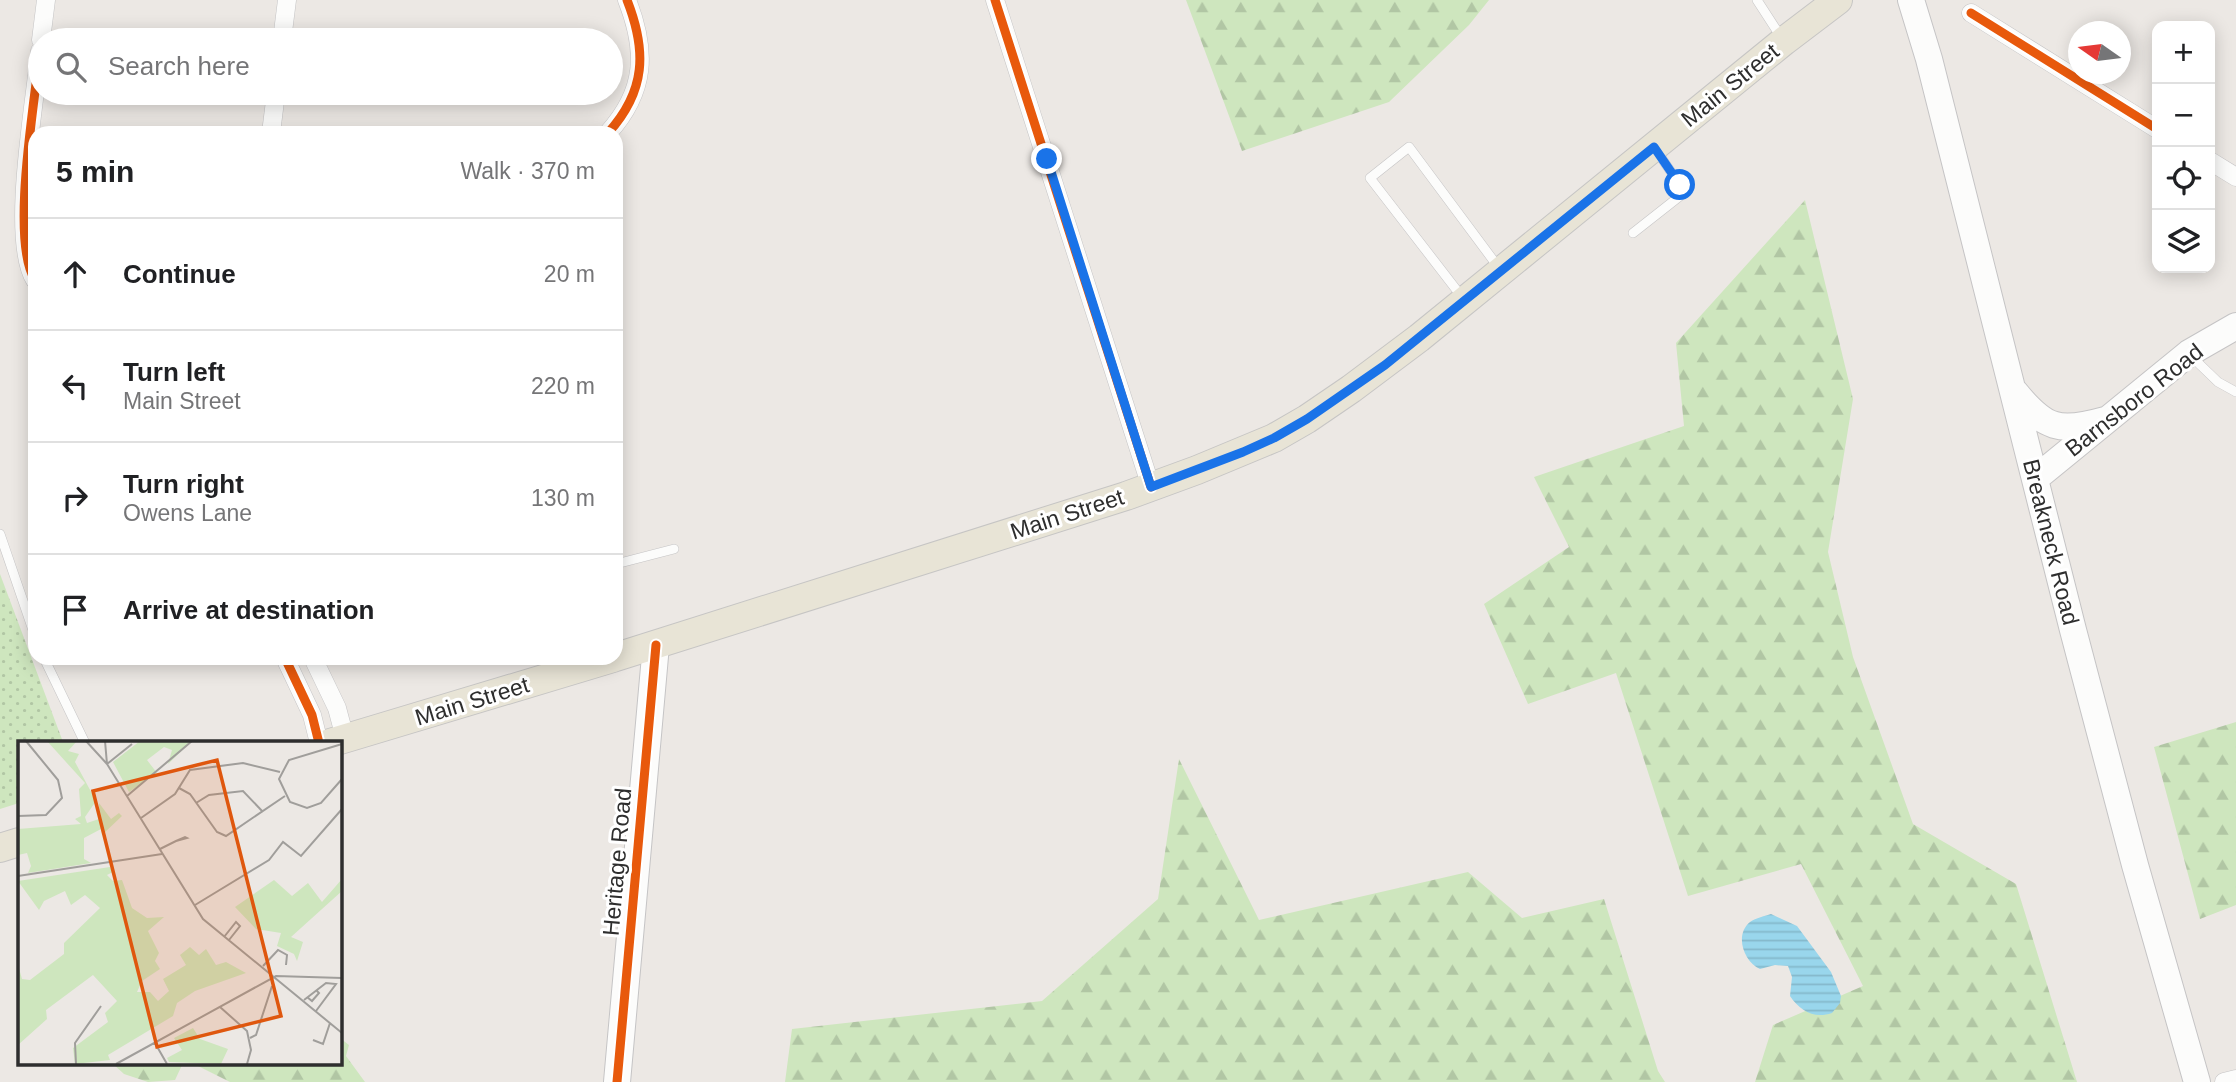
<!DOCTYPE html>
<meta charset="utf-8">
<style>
body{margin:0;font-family:Arial,sans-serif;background:#f6f6f6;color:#202124}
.controls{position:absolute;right:21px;top:21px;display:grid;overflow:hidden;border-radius:14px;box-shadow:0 4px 18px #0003}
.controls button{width:63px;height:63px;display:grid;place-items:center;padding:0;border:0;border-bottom:2px solid #e0e0e0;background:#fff;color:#202124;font:35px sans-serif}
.compass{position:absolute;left:2068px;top:21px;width:63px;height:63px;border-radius:50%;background:#fff;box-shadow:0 4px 18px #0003;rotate:284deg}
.stop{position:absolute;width:21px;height:21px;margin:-16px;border:5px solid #1a73e8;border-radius:50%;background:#fff}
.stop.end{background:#1a73e8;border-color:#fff;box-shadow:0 2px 7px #0008}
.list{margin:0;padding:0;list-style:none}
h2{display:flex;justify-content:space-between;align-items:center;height:91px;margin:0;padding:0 28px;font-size:30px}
h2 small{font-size:23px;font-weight:400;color:#757577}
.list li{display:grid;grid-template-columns:46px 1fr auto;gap:21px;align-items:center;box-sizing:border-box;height:112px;padding:0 28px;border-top:2px solid #e0e0e0}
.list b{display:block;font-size:26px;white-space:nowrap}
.list p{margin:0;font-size:23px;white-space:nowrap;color:#757577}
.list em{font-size:23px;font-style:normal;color:#757577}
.icon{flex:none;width:38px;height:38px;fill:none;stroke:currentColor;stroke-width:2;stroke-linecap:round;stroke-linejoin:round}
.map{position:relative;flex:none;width:2236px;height:1082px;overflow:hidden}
.search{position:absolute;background:#fff;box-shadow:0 4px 18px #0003;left:28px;top:28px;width:595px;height:77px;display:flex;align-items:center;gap:18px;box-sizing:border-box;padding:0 24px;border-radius:38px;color:#757577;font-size:26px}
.panel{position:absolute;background:#fff;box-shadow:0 4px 18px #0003;left:28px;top:126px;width:595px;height:539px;border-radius:21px}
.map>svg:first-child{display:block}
</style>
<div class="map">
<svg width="2236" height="1082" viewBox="0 0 2236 1082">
<defs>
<pattern id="grass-dots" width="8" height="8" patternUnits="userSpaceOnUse" patternTransform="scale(1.75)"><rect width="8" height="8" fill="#cee6be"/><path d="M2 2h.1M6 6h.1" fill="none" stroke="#b1c6a4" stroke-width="1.8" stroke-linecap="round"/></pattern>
<pattern id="forest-firs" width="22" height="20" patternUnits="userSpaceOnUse" patternTransform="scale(1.75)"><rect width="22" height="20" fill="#cee6be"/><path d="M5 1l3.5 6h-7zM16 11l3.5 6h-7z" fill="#b1c6a4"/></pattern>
<pattern id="water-rules" width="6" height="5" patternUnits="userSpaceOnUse" patternTransform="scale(1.75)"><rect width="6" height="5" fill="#99d6ec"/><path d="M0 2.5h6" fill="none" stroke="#84b8cb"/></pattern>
</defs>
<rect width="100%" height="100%" fill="#ece8e4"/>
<path fill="url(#grass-dots)" d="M0 574 63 742 19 743V803L0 809Z"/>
<path fill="url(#forest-firs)" d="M1186 0H1489L1469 25 1389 102 1242 151Z
M1805 200 1853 399 1828 552 1853 657 1913 824 2016 884 2077 1082H1755L1773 1025 1863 986 1801 864 1688 896 1616 673 1528 704 1484 604 1569 547 1534 477 1684 426 1676 343Z
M2236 722V905L2200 919 2154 747Z
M1179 759 1259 920 1468 872 1522 918 1604 899 1658 1071 1665 1082H785L792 1029 1042 1001 1158 899Z
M340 1038 349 1045 346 1056 365 1082H230L192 1063H340Z
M112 1063H183L175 1080 148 1082 124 1074Z"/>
<path fill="url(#water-rules)" d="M1771 914 1797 926 1831 972 1841 996 1840 1003 1832 1013C1814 1019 1800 1011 1790 996L1792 977 1788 966 1775 965 1760 969C1744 962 1734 935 1750 922 1756 918 1765 916 1771 914Z"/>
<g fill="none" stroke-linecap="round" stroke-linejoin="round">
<defs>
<path id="lane" d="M1757 0 1781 37
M1633 233 1680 196V185L1656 150
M1462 297 1370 178 1409 147 1499 268
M2191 356 2218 382 2236 392
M0 534 35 636
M616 564 674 549
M44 658 85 743"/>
<path id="street" d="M995 0 1151 487
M1971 13 2157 129
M41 40 46 0
M282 40 287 0
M271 133 276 93
M608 133C646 91 647 51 627 0
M2210 161 2236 177
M35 280C10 241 35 101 40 51
M285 658 312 715 319 743
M313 658 337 708 345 738
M2224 1082 2236 1079"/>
<path id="secondary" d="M1911 0 1929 59 2073 630 2135 865 2197 1082
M2015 392C2045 429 2059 433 2105 420
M2036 478 2189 353 2236 326
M617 1082 656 645"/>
<path id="primary" d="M616 657 1126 496 1197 470 1274 438 1307 419 1351 389 1419 338 1784 41 1838 0
M330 743 613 658
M0 848 19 842"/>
</defs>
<use href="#lane" stroke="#c5c4c5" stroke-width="10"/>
<use href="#street" stroke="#c5c4c5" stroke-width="19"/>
<use href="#secondary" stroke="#c5c4c5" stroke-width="28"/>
<use href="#primary" stroke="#c6c5c4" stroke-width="30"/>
<use href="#lane" stroke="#fcfcfb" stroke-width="9"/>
<use href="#street" stroke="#fcfcfb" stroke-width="18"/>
<use href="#secondary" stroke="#fcfcfb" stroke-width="26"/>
<use href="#primary" stroke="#e8e4d6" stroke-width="28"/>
<defs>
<path id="cycleway" d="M995 0 1151 487
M1971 13 2157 129
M608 133C646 91 647 51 627 0
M35 280C10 241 35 101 40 51
M285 658 312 715 319 743
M617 1082 656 645"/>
</defs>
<use href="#cycleway" stroke="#fff" stroke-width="13"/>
<use href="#cycleway" stroke="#e8590c" stroke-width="9"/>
</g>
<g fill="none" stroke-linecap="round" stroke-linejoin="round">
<path stroke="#1a73e8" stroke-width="9" d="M1047 159 1151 487 1243 452 1274 438 1307 419 1385 365 1654 147 1680 185"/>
</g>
<g text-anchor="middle" stroke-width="6" stroke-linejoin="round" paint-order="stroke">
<g font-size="23" fill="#2e2e2e" stroke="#fff">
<text transform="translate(1730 85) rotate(-39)" y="8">Main Street</text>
<text transform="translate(2134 400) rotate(-38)" y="8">Barnsboro Road</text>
<text transform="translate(1067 514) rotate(-18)" y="8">Main Street</text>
<text transform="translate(2051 542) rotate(76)" y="8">Breakneck Road</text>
<text transform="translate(472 701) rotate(-17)" y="8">Main Street</text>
<text transform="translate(617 862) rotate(-85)" y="8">Heritage Road</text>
</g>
</g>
<g transform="translate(18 741)">
<rect width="324" height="324" fill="#ece8e4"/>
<path d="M122 0H174L150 23 154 9 146 6 129 19 139 32 111 51 95 21Z" fill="#cee6be"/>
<path d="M29 0H59L50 10 61 13 57 21 78 60 67 76 69 82 81 78V62L93 78 101 72 104 75 84 94 83 88 66 97V118L73 122 10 132 13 125 9 112 0 114V88L63 83 57 78 63 75 61 48 67 42ZM92 126 95 131 89 134 95 140 104 139 114 167 129 177 146 176 130 190 141 212 137 220 142 228 124 240 119 251H132L140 260 151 250 145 238 168 224 162 214 172 206 181 214 188 208 198 224 208 221 228 232 177 250 159 262 155 275 90 314 92 319 57 323 55 307 90 281 87 272 99 260 75 234 28 269 29 278 0 304V224L4 238 12 239 46 213V202L82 167 67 154 53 164 47 150 26 160 21 169 0 140ZM324 138V150L273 196 285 201 279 220 276 213 259 205 263 192 238 188 217 166 256 139 274 155 290 142 304 161ZM175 287 182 298 210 308 203 323 151 321 149 317 164 309 156 297Z" fill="#cee6be"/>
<path fill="none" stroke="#a09e9b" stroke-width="2" d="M68 0 89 23M87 0 89 23 185 178 324 292M324 3 271 19 261 38 272 61 289 67 303 62 324 38M89 23 114 3M161 47 172 53 199 91 208 95 267 55M109 55 174 0M178 62 191 54 225 50 245 71M0 75 28 74 44 57 40 39 8 0M123 77 157 53 172 29 225 22 262 31M142 108 158 100 167 96 169 97 158 100M0 135 144 113M177 164 251 119 265 101 283 115 324 68M206 196 218 181 222 185 211 199M245 225 260 209 269 214 268 224M289 256 294 260 301 252 298 249M286 259 308 242 318 243 298 270M202 266 229 290 233 309 229 323M232 297 238 294 254 245M295 299 305 303 312 282M137 302 149 323M58 323 57 302 83 265M98 323 258 235 324 237"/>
<path fill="#df570e" fill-opacity="0.15" stroke="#df570e" stroke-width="3.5" d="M199 19 263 275 139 306 75 50Z"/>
<rect width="324" height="324" fill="none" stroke="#2e2e2e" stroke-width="3.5"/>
</g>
</svg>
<div class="controls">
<button>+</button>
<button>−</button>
<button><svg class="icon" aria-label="locate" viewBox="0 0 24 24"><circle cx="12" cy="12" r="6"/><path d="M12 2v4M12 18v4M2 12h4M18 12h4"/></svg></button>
<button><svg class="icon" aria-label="layers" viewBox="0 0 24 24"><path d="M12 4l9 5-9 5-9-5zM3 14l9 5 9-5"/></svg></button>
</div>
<svg class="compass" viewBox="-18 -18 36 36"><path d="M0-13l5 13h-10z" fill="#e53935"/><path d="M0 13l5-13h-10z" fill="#757577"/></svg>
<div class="stop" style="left:1680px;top:185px"></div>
<div class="stop end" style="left:1047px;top:159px"></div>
<div class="search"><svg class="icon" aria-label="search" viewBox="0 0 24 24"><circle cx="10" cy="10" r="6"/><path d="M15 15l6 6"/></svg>Search here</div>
<section class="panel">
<h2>5 min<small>Walk · 370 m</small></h2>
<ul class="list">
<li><svg class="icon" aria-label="ahead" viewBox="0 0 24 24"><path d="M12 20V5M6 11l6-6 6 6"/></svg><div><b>Continue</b></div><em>20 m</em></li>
<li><svg class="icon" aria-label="left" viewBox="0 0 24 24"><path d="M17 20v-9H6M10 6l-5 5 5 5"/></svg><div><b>Turn left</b><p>Main Street</p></div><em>220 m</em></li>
<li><svg class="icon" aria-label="right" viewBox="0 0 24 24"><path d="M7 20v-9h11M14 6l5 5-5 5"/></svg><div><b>Turn right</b><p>Owens Lane</p></div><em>130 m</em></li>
<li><svg class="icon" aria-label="arrive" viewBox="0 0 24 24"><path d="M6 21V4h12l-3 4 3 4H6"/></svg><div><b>Arrive at destination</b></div></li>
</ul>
</section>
</div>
